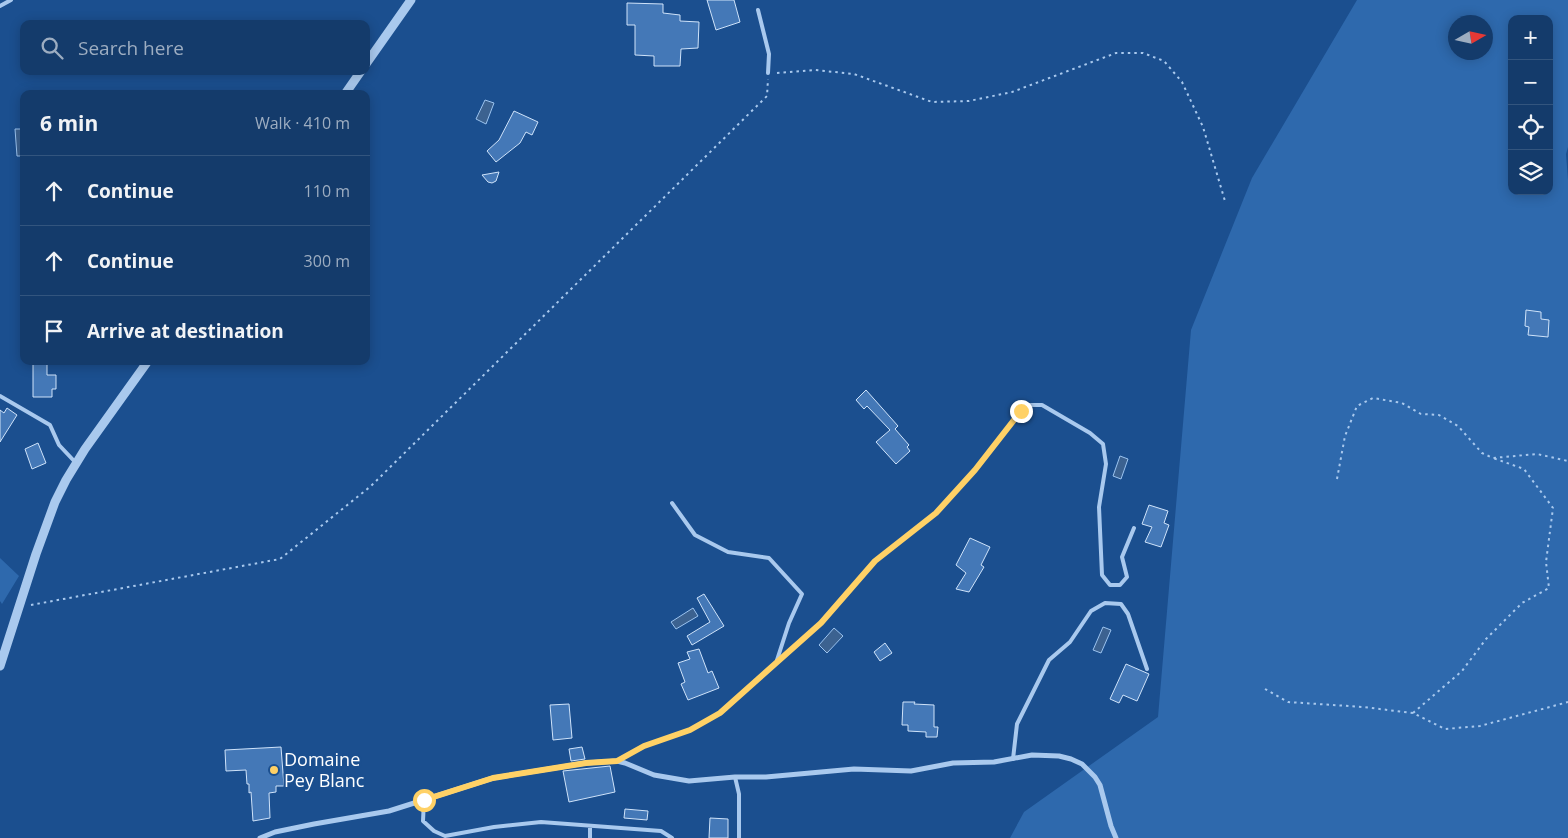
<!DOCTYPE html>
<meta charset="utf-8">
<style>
body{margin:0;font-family:"Open Sans",sans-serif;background:#1d4271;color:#f1f3f6}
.controls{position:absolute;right:15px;top:15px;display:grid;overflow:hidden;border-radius:10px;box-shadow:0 2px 12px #0003}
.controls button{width:45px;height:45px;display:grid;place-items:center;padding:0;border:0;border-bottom:1px solid #33557e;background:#143b6b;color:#f1f3f6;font:25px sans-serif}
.compass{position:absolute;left:1448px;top:15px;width:45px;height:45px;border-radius:50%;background:#143b6b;box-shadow:0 2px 12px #0003;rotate:81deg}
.stop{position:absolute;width:15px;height:15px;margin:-11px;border:4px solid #ffd166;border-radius:50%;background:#fff}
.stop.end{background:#ffd166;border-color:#fff;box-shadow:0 1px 5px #0008}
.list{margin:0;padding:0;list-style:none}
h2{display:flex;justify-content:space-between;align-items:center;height:65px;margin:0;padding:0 20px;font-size:21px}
h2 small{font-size:16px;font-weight:400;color:#9dadc1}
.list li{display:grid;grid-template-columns:32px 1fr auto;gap:15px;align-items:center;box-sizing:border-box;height:70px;padding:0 20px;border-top:1px solid #33557e}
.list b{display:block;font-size:19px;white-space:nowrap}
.list em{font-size:16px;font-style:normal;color:#9dadc1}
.icon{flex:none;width:28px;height:28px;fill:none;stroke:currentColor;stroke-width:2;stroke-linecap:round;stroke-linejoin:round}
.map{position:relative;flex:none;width:1568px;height:838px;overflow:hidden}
.search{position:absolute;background:#143b6b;box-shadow:0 2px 12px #0003;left:20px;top:20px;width:350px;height:55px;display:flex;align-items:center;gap:12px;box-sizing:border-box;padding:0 18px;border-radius:10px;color:#9dadc1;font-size:19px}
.panel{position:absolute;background:#143b6b;box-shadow:0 2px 12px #0003;left:20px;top:90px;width:350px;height:275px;border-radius:10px}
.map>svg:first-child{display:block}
</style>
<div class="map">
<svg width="1568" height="838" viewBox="0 0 1568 838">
<rect width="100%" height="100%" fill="#1b4f8f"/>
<path fill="#2e69ad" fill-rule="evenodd" d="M1357 0H1568V147L1566 154 1568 180V838H1010L1024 812 1158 717 1191 330 1252 178ZM1512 19H1549V191H1512ZM1456 22H1486V52H1456Z
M0 558 19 576 2 604 0 601Z"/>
<path fill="#3c6290" stroke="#9cc4f0" d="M485 100 494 103 486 124 476 119Z
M15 129H24V156H17Z
M1120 456 1128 459 1121 479 1113 476Z
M693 608 698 616 676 629 671 622Z
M1103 627 1111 630 1101 653 1093 650Z
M834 628 843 636 827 653 819 645Z"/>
<path fill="#4478b7" stroke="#cfe3fa" d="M707 0H734L740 22 716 30Z
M627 3 663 4V13L680 15V21L699 22 698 48 681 49 680 66H654V56L635 55V25H627Z
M514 111 538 122 532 135 526 132 520 143 496 162 487 151 499 140Z
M499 172 496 181 492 183 488 182 482 175Z
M1526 310 1541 312V319L1549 320 1548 337 1528 335 1529 327 1525 326Z
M33 361H47V375H56V389H52V397H33Z
M866 390 898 426 895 429 909 445 907 447 910 451 896 464 876 442 890 430 867 406 864 409 856 400Z
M7 408 17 415 0 442V410L4 413Z
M38 443 46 463 32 469 25 449Z
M1149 505 1168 511 1164 523 1169 525 1161 547 1145 542 1152 527 1142 524Z
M970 538 990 547 981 565 984 567 969 592 956 589 966 573 956 565Z
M704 594 724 626 692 645 687 636 710 622 697 598Z
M885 643 892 653 880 661 874 652Z
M699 649 708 673 712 671 719 688 688 700 681 684 685 682 678 663 690 659 687 652Z
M1126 664 1149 674 1137 701 1123 695 1119 703 1110 699Z
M903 702H915L914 704 934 705V727H938L937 737H926V732L908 731V725H902Z
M569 704 572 738 553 740 550 705Z
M281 747 284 786H276V792L269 793 270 818 253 821 251 792 249 793V784H247L246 770 226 771 225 750Z
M582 747 585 759 571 761 569 749Z
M610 766 615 792 569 802 563 771Z
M625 809 648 811 647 820 624 818Z
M710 818 728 819V838H709Z"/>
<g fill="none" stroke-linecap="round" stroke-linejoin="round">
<path stroke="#a9c9ee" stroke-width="2" stroke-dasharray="2.5 4" stroke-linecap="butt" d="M777 73 815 70 854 74 932 102 969 101 1012 92 1116 53H1143L1164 61 1182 82 1203 127 1225 201
M1337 479 1345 436 1357 406 1373 398 1402 403 1421 414 1439 415 1458 426 1482 453 1493 458 1537 454 1568 461
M31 605 280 559 371 486 767 96 768 79
M1265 689 1288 702 1363 707 1413 713 1445 729 1480 726 1568 702
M1413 713 1462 671 1486 639 1522 603 1549 588 1546 562 1553 508 1524 469 1493 458"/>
<path stroke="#a9c9ee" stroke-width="4" d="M0 6 11 0
M758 10 769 54 768 73
M0 396 50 425 59 445 76 463
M672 503 695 535 728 552 769 558 802 594 789 623 777 660
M1013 759 1017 724 1049 660 1070 642 1091 611 1105 603 1121 604 1128 614 1147 669
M617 761 644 746 690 730 720 713 821 623 875 561 936 513 975 470 1021 411 1030 405H1042L1090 433 1103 444 1106 464 1099 507 1102 575 1110 585H1120L1127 577 1122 557 1134 528
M735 777 739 794V838
M424 800 423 821 434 831 445 836 494 827 541 822 661 831 672 838
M590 826V838"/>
<path stroke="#a9c9ee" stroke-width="5" d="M260 838 275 832 314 824 389 811 493 778 586 763 617 761 625 763 654 775 689 781 735 777H766L854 769 911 771 953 763 994 762 1032 755 1059 756 1071 759 1082 764 1095 777 1100 785 1111 826 1116 838"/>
<path stroke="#a9c9ee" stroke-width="9" d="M366 64 411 0
M345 94 361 71
M0 666 36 554 55 502 66 480 85 449 148 361"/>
</g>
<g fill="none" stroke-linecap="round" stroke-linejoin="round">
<path stroke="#ffd166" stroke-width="6" d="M424 800 493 778 586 763 617 761 644 746 690 730 720 713 821 623 875 561 936 513 975 470 1021 411"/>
</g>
<circle fill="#ffd166" stroke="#1b4f8f" stroke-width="2" cx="274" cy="770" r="5"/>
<g text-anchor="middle" stroke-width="4.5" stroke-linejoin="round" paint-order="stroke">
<g font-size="18" fill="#fff" stroke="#1b4f8f" text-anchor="start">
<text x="284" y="766">Domaine<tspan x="284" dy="21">Pey Blanc</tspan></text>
</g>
</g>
</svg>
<div class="controls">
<button>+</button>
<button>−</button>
<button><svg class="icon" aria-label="locate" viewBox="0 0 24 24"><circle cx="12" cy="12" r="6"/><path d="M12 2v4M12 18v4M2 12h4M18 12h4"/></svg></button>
<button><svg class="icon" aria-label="layers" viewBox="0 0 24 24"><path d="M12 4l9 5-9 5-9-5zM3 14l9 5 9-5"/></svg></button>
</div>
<svg class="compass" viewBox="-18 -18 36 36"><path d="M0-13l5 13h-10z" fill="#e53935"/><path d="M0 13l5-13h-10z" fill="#9dadc1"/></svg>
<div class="stop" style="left:424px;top:800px"></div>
<div class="stop end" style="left:1021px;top:411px"></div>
<div class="search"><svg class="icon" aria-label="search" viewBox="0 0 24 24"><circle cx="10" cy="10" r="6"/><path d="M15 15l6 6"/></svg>Search here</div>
<section class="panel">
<h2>6 min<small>Walk · 410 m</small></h2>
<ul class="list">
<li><svg class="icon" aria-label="ahead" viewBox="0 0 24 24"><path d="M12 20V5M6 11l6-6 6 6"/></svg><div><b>Continue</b></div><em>110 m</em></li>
<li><svg class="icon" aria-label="ahead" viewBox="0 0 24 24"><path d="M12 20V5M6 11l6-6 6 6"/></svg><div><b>Continue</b></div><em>300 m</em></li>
<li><svg class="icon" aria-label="arrive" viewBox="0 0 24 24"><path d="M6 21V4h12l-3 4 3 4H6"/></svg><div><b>Arrive at destination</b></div></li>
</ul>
</section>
</div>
